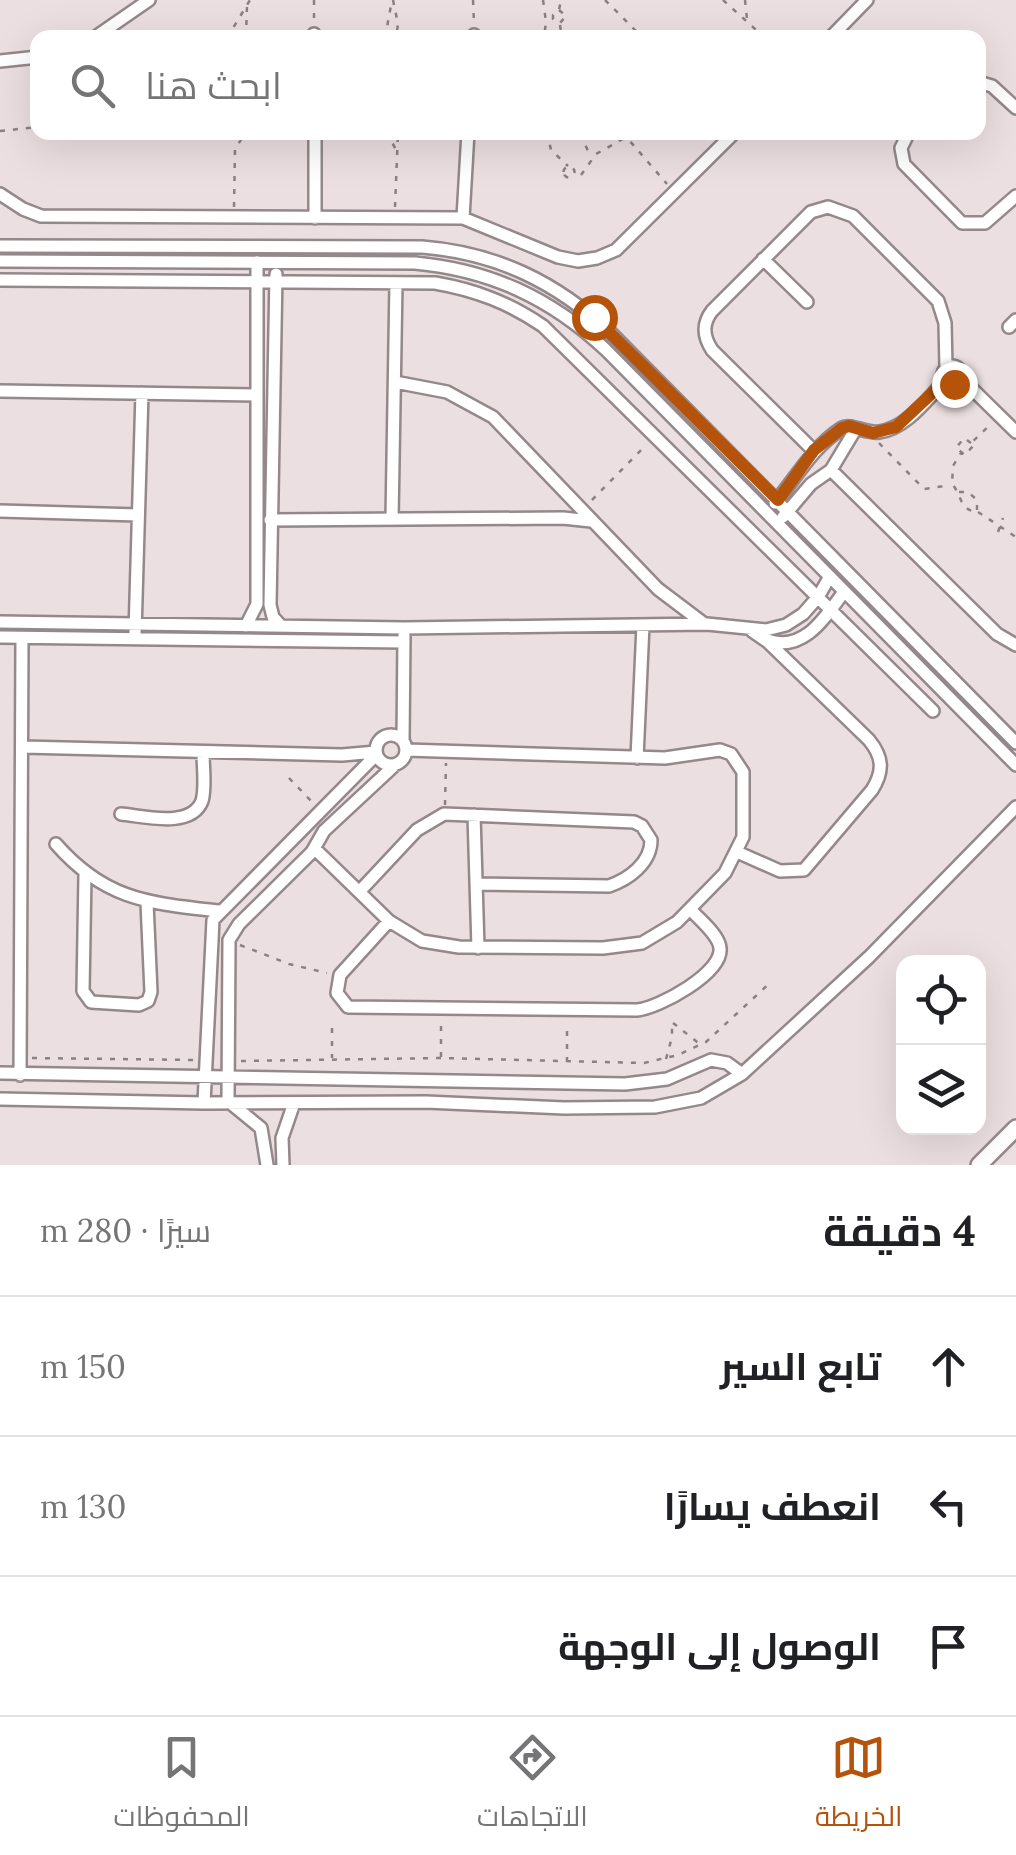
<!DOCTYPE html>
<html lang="ar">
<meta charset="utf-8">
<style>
body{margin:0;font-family:Lora,Cairo,serif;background:#f2f2f2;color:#202124;direction:rtl}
.controls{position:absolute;right:30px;bottom:30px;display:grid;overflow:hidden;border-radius:20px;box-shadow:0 10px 40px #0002}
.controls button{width:90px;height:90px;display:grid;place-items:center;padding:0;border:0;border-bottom:2px solid #e0e0e0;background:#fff;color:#202124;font:50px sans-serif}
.stop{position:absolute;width:30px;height:30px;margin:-22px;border:8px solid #b45309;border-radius:50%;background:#fff}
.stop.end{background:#b45309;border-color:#fff;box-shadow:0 2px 10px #0008}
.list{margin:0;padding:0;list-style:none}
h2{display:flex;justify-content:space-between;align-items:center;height:130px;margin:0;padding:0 40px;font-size:42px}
h2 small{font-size:32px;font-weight:400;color:#757577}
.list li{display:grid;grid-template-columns:65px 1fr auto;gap:30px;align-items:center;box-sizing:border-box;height:140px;padding:0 40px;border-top:2px solid #e0e0e0}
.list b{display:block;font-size:38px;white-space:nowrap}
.list em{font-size:32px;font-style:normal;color:#757577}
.icon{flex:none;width:55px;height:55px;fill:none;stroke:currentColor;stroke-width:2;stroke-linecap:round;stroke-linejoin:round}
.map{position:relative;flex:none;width:1016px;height:1165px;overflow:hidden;direction:ltr}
.search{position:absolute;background:#fff;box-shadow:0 10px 40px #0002;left:30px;right:30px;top:30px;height:110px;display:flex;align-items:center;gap:25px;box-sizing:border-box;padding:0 35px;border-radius:20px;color:#757577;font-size:38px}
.sheet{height:550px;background:#fff}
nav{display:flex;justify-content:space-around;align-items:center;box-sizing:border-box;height:140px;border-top:2px solid #e0e0e0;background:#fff;font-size:28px;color:#757577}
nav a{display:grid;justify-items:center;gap:5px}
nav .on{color:#b45309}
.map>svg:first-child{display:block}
</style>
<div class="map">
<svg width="1016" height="1165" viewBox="0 0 1016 1165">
<rect width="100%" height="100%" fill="#ecdfe1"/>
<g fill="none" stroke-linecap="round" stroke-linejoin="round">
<defs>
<path id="minor" d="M314 34V38
M94 38 149 0
M474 38V35
M830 38 867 0
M0 61 38 57
M978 82 992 86 1016 108
M315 132V218
M784 132H794
M909 132 901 148 904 164 962 223H985L1016 196
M0 194 23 209 41 216 463 218 558 257 578 261 597 258 616 250 735 132
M463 218 468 132
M0 246 422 247C497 253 556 282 611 333L1016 743
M763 259 807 302
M0 261 415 263C490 270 551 298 606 350L1016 765
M276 274 270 605 273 617 281 626
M0 280 435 283C476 290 509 303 543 326L933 711
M1009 327 1016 320
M943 375a9 9 0 1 1 18 0a9 9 0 1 1-18 0Z
M961 378 1016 432
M395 382 447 392 493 417 658 589 703 623
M0 391 256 395
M813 450 712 350C703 336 702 324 712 311L811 212 828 207 853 216 938 301 945 323 946 368
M831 470 997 634 1016 645
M775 503C797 476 813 447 842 428 850 423 867 434 879 432 906 429 927 399 945 381
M0 511 138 515
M783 517 811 484 831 470 855 430
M392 519 396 283
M270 520 563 518 591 521
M0 622 404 628 707 624 766 630 786 625 803 614 818 597 829 578
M246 626 257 604V262
M135 633 142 393
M0 637 404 642
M767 640C803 653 824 619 843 593
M376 750a15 15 0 1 1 30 0a15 15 0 1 1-30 0Z
M403 741 404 635
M23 747 342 755 376 752
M637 758 643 625
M121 814C143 816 191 829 202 801 206 788 203 767 203 753
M474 815 478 948
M56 844C105 900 148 903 219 911
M315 849 389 921 422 941 459 947 603 948 642 943 677 922 725 873 743 837V772L731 754 720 750 665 758 406 750
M737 852 780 871 804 870 872 790C884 771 883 757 869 740L768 642 752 631
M85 874 83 991 91 1002 139 1005 148 1001 151 992 147 903
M359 892 417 830 444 814 634 822 642 826 651 840C651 863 629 879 609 886L476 884
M389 921 340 975 337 993 348 1007 637 1010C659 1008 723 973 720 948 719 935 700 920 692 911
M0 1073 625 1084 667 1079 711 1060 727 1063 742 1074
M20 1075 22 638
M0 1099 204 1103 426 1102 564 1108 655 1107 701 1098 742 1074 869 957 1016 807
M204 1103 213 920 376 755
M267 1165 261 1128 228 1101 229 940 239 924 312 852 324 831 396 764
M283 1165 282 1138 294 1103"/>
<path id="tertiary" d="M979 1165 1016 1128"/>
</defs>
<use href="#minor" stroke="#94888a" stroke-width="16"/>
<use href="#tertiary" stroke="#94888a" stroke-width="20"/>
<path stroke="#8a8182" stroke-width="2.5" stroke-dasharray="5 8" stroke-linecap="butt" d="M314 0V23
M393 0 398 24 396 38
M473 0 474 23
M543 0 546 22 544 38
M605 0 643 38
M723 0 765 38
M745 0 747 19
M559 10 566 16 560 23 553 19V15L559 10 561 0
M560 25 562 38
M212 36 214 38
M227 38 250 0
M246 38 247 4
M385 38 392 0
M0 131 38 127
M387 132 396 150
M547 132 551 150 568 166
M572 132H582
M622 132 667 184
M580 134 591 157
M563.5 172a5.5 5.5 0 1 1 11 0a5.5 5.5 0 1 1-11 0Z
M581 175 596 154 623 139
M234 207 235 149 246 132
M395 207 398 132
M879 443 924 489 950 485
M971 443 964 438 956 448 965 455 973 446 971 443 991 424
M959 492H968L977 500V512C959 510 962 495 952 484L953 466 961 453
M592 500 646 445
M978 512 1016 537
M998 532 1003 518
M289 778 314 804
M445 805 446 763
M240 945 289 964 327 973
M673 1023 701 1045
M441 1026V1057
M332 1028V1058
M32 1058 194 1060
M666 1059 672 1037V1022
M241 1061 441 1058 644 1063 678 1055 706 1042 772 981
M567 1062V1027"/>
<use href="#minor" stroke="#fff" stroke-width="11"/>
<use href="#tertiary" stroke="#fff" stroke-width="15"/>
</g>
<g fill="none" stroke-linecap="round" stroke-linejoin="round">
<path stroke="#b45309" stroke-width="12" d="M594 317 778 500 814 450 842 428 849 426 873 433 896 427 945 381 954 384"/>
</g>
</svg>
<div class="controls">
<button><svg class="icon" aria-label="locate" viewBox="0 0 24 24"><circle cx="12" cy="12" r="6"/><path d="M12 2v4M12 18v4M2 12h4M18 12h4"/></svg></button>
<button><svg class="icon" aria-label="layers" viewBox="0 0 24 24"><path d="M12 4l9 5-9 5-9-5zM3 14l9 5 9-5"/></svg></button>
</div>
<div class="stop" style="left:594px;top:317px"></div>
<div class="stop end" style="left:954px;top:384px"></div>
<div class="search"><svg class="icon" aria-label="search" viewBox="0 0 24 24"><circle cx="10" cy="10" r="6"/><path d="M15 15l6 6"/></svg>ابحث هنا</div>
</div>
<section class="sheet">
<h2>4 دقيقة<small>سيرًا · 280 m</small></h2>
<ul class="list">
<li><svg class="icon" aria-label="ahead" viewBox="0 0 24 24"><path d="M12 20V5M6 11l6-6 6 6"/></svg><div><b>تابع السير</b></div><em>150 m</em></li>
<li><svg class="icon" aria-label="left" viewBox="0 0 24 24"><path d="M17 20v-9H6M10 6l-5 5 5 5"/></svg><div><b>انعطف يسارًا</b></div><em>130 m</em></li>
<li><svg class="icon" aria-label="arrive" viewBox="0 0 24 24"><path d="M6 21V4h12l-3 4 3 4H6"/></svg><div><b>الوصول إلى الوجهة</b></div></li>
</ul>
</section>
<nav>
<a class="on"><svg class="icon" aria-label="map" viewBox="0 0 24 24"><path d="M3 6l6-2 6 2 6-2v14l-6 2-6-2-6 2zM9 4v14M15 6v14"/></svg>الخريطة</a>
<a><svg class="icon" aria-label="directions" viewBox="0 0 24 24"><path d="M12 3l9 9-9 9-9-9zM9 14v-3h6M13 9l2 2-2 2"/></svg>الاتجاهات</a>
<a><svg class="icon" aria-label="saved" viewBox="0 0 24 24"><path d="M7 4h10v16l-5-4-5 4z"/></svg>المحفوظات</a>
</nav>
